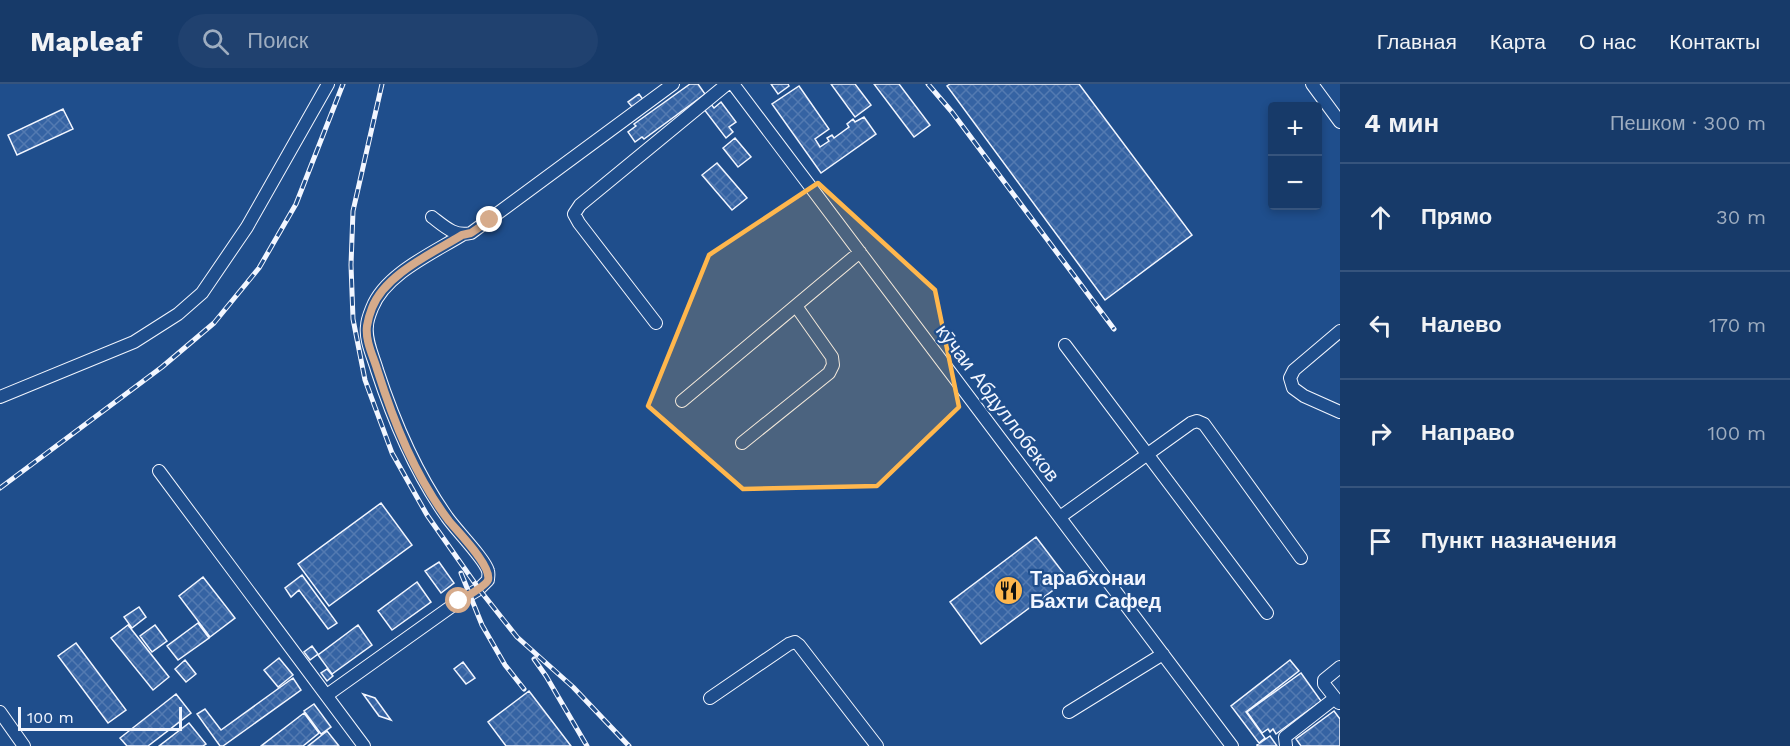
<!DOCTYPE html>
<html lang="ru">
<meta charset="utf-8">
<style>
body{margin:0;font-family:"Work Sans",sans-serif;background:#20416f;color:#f1f3f6}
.controls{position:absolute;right:18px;top:18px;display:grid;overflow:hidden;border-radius:6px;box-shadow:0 3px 9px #0003}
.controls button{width:54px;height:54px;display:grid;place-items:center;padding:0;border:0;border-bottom:2px solid #36547d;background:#173a69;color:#f1f3f6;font:30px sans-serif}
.scale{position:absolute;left:18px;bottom:15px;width:164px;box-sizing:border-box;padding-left:6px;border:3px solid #f2f6ff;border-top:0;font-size:16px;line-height:21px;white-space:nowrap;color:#f2f6ff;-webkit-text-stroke:4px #1f4e8c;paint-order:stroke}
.stop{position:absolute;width:18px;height:18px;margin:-14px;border:4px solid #d6ab8b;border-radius:50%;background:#fff}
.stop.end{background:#d6ab8b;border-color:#fff;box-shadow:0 2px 6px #0008}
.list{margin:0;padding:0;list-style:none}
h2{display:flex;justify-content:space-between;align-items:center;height:78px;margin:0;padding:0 24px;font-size:26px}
h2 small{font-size:20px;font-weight:400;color:#9eadc0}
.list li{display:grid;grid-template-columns:39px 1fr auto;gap:18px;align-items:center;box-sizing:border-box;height:108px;padding:0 24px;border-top:2px solid #36547d}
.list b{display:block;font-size:22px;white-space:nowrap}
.list em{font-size:20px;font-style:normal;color:#9eadc0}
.icon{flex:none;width:33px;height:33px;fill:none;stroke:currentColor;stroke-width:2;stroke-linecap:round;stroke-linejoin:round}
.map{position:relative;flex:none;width:1340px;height:662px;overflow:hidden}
header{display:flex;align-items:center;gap:36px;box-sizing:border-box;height:84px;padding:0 30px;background:#173a69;border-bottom:2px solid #36547d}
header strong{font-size:28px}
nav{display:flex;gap:33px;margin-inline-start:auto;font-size:21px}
.search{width:420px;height:54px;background:#20416f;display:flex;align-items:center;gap:15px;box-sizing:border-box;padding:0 21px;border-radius:33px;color:#9eadc0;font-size:22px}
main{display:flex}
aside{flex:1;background:#173a69}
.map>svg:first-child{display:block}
</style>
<header>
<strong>Mapleaf</strong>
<div class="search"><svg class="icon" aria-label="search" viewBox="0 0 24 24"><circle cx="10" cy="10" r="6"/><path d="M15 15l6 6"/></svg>Поиск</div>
<nav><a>Главная</a><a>Карта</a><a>О нас</a><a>Контакты</a></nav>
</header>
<main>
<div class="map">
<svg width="1340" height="662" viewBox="0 0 1340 662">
<defs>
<pattern id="building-cross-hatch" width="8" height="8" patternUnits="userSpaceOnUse" patternTransform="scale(1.5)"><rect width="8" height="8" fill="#3563a3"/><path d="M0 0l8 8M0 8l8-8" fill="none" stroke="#537ab1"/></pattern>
</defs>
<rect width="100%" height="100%" fill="#1f4e8c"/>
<path fill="url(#building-cross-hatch)" stroke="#f2f6ff" stroke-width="1.5" d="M690 0H698L705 10 644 55 642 53 635 58 628 48 636 42 634 40Z
M771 0H788L789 2 778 10Z
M831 0H855L871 21 855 33Z
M874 0H899L930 41 914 53Z
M950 0H1079L1192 151 1105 216 947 2Z
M799 2 829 45 815 55 820 63 829 57 827 54 832 51 834 54 849 43 847 40 853 35 855 38 864 33 876 50 821 89 772 20Z
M639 10 644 17 633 24 628 18Z
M721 18 736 38 729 43 733 48 726 54 703 24 710 19 714 24Z
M63 25 73 45 17 71 8 51Z
M735 54 751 73 738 83 723 64Z
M717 79 747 114 732 126 702 91Z
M381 419 412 461 329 522 298 480Z
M1036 453 1068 495 981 560 950 518Z
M439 478 454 499 441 509 425 487Z
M302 491 337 539 328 545 299 506 291 513 285 504Z
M203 493 235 534 210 553 179 512Z
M417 498 431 518 392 546 378 527Z
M139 523 146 533 132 544 124 533Z
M198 539 209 554 178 576 167 562Z
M128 541 169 593 153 606 111 554Z
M155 541 167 557 152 568 140 552Z
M358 541 372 561 332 590 318 571Z
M76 559 126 626 108 639 58 572Z
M312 562 318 570 310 576 304 568Z
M279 574 293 591 278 603 264 586Z
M185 576 196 590 186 598 175 585Z
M1290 576 1299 587 1246 628 1265 654 1259 659 1231 622Z
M463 578 475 594 466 600 454 585Z
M327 585 333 592 327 597 321 589Z
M1301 589 1321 617 1276 650 1273 645 1270 648 1268 645 1262 649 1247 628Z
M293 594 301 606 223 662H220L197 630 205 625 221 646Z
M529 607 571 662H506L488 638Z
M176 610 191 629 148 662H127L120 654Z
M363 610 375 614 391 636 379 632Z
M314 620 331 643 321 650 304 627Z
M1334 627 1340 635V662H1301L1296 655Z
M304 629 319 649 303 662H261Z
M189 639 206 660 203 662H159Z
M327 647 339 662H308Z
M1270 652 1277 662H1257V661Z"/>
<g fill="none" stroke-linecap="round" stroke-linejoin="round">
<defs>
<path id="minor" d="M733 0 1232 662
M1312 0 1340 38
M432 133C445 143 455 153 471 149L673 0
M656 239 579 139 574 130 580 121 727 0
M1340 247 1294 286 1290 294 1293 304 1304 312 1340 328
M1065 261 1267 529
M0 313 134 258 178 230 202 209 247 143 328 0
M682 317 860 168
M742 359 829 289 833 281 832 273 796 222
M159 387 364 662
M1060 433 1191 339 1197 337 1204 340 1301 474
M327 611 459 517 479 505 488 496C488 493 489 490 488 487 485 475 455 445 447 433 415 388 394 338 377 286 373 272 365 256 367 242 367 236 370 229 372 224 385 190 433 169 462 151
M710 614 789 560 795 558 799 561 877 662
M1339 619 1324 600V596L1340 583
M0 628 24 662
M1069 628 1163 570
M1286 662 1285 653 1335 614"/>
</defs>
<use href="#minor" stroke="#f2f6ff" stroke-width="14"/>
<use href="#minor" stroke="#1f4e8c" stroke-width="12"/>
<defs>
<path id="rail" d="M382 0 353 127 351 181 353 235 365 296 392 369 427 431 479 505 517 553 573 603 629 662
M928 0 952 28 1114 245
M0 404 162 283 214 239 259 184 296 120 343 0
M461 489 482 541 505 581 524 605
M534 575 546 592 587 662"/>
</defs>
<use href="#rail" stroke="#f2f6ff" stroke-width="5"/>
<use href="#rail" stroke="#1f4e8c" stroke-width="3" stroke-dasharray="9" stroke-linecap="butt"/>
</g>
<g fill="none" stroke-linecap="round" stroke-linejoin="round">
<path stroke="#d6ab8b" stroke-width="8" d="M459 517C465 513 485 503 488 496 492 482 458 448 449 437 415 392 394 339 377 285 373 272 365 256 367 242 368 236 370 229 372 224 385 190 433 169 462 151L471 149 490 136"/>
</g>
<path fill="#ffb74d" fill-opacity="0.2" stroke="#ffb74d" stroke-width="4.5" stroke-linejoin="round" d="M818 99 935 206 959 323 877 402 743 405 648 322 709 171Z"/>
<defs>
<symbol id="restaurant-disc" viewBox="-11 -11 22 22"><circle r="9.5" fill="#ffb74d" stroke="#1f4e8c"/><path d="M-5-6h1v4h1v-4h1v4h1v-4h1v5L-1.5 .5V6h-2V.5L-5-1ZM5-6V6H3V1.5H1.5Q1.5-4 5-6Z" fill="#111"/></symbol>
</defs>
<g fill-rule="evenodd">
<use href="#restaurant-disc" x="992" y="490" width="33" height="33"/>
</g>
<g text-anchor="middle" stroke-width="4.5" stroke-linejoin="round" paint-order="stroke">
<g font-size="20" fill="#f2f6ff" stroke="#1f4e8c">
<text transform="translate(998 319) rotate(53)" y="7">кӯчаи Абдуллобеков</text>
</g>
<g font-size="20" font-weight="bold" fill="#f2f6ff" stroke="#1f4e8c" text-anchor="start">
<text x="1030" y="501">Тарабхонаи<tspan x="1030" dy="23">Бахти Сафед</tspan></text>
</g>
</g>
</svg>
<div class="controls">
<button>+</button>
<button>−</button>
</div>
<div class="scale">100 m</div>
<div class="stop" style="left:459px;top:517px"></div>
<div class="stop end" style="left:490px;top:136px"></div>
</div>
<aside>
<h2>4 мин<small>Пешком · 300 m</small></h2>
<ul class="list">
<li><svg class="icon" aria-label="ahead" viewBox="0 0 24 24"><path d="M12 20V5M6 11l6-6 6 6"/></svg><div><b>Прямо</b></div><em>30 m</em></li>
<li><svg class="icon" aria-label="left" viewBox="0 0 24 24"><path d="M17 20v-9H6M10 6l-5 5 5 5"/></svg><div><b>Налево</b></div><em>170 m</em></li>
<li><svg class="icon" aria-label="right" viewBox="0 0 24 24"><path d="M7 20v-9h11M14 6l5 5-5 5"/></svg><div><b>Направо</b></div><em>100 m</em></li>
<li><svg class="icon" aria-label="arrive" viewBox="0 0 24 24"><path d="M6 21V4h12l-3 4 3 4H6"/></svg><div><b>Пункт назначения</b></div></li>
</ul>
</aside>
</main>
